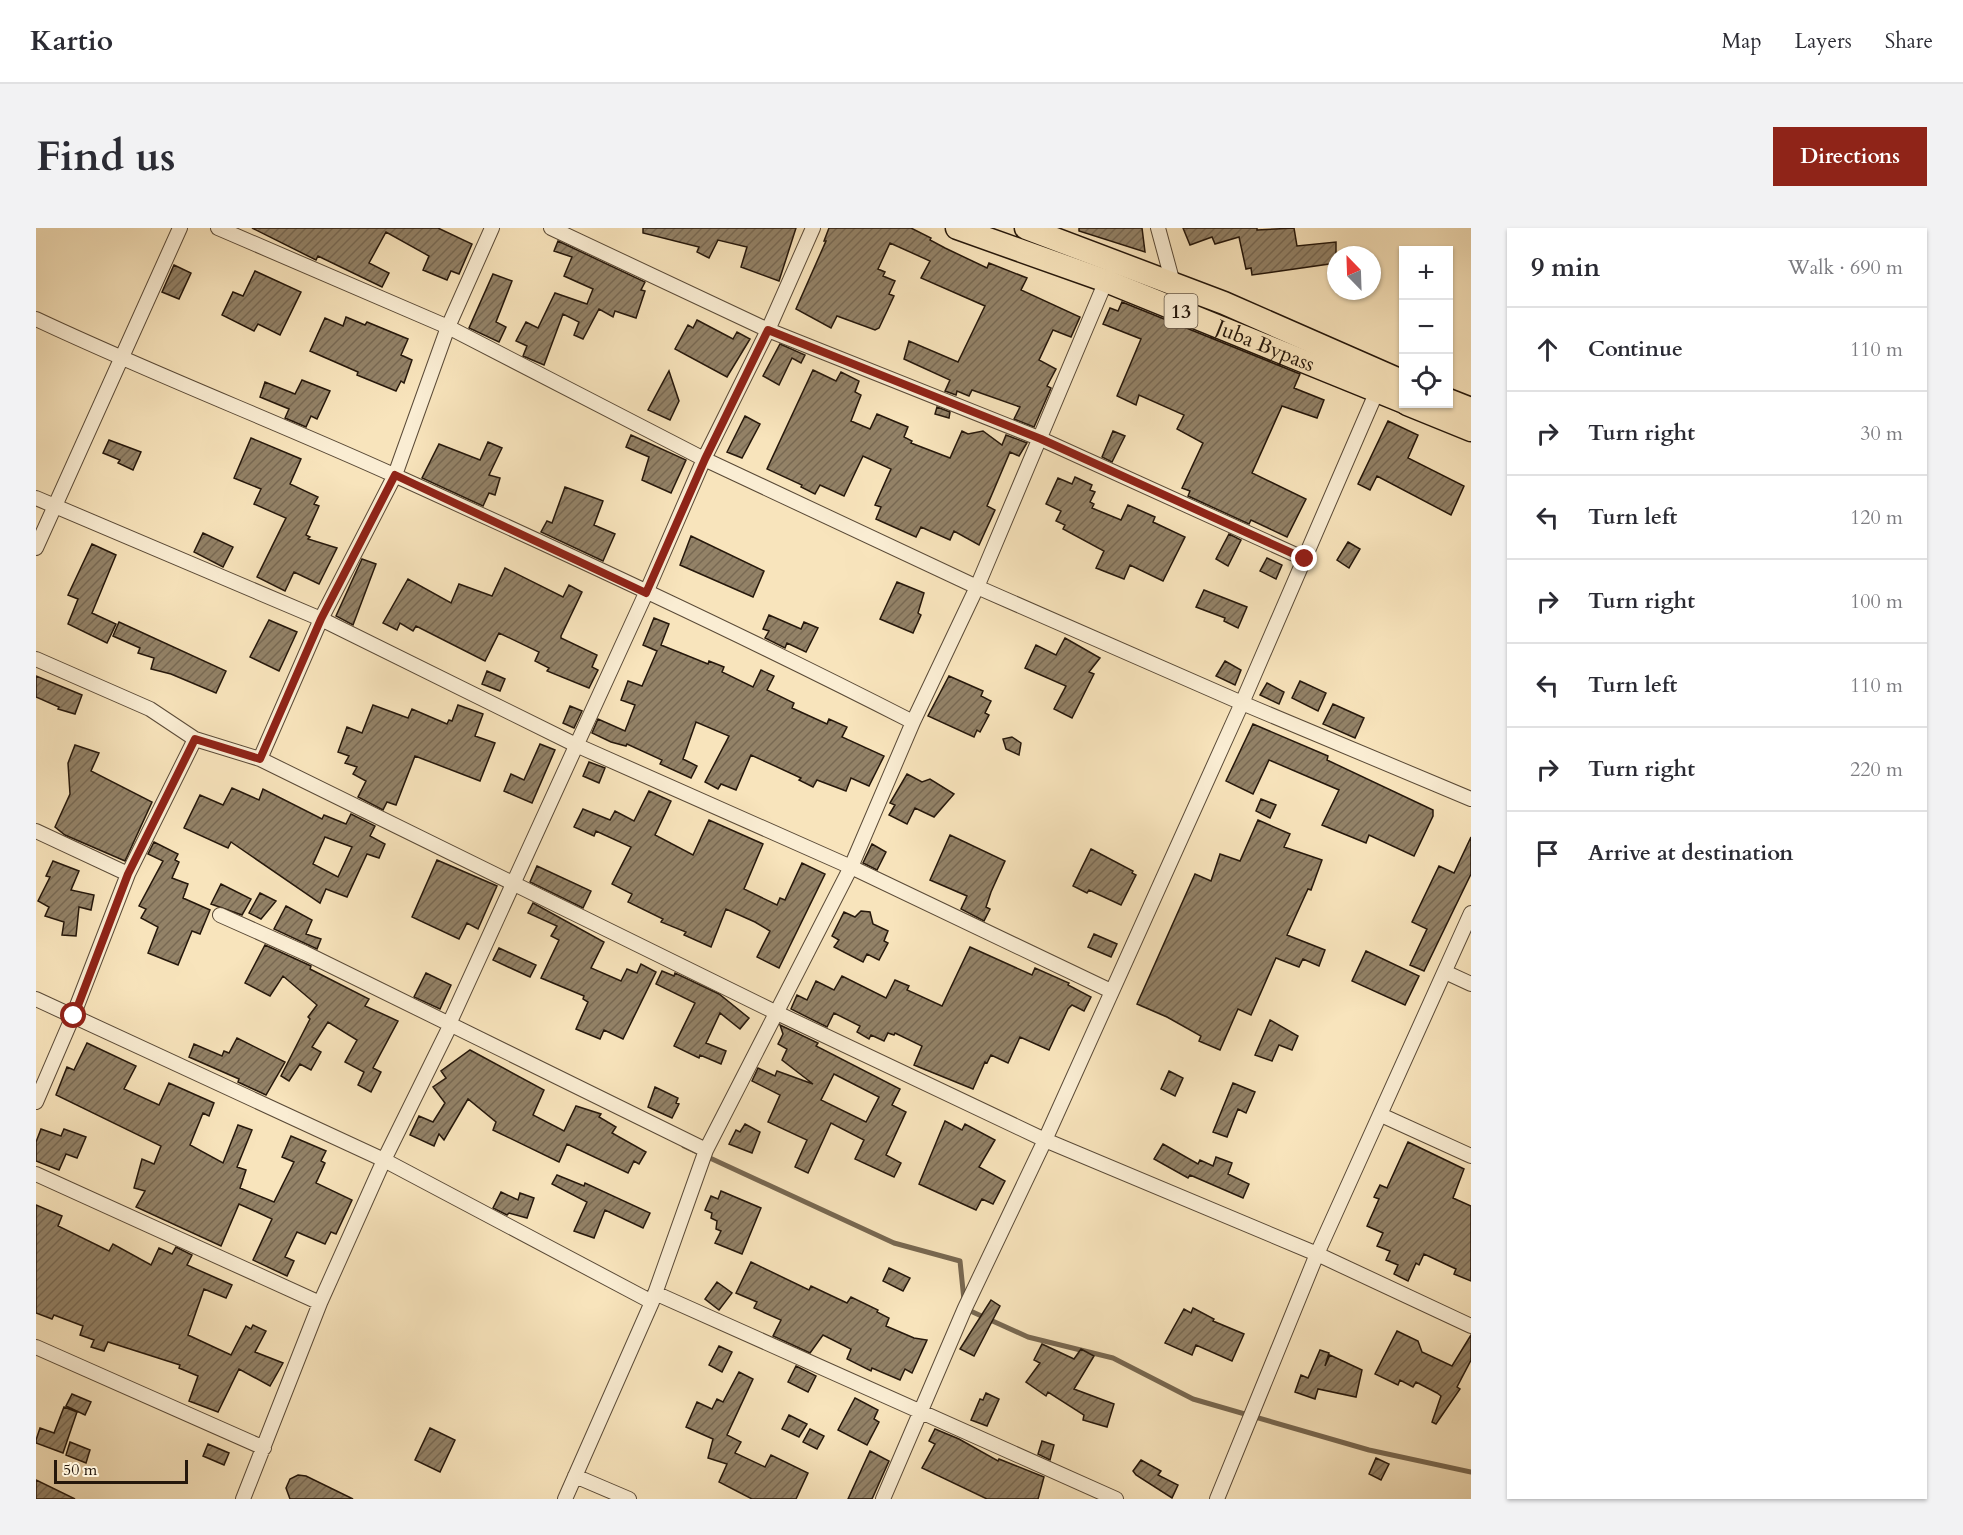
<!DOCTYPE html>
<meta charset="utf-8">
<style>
body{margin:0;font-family:Cardo,serif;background:#f2f2f3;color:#2b2b33}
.controls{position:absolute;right:18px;top:18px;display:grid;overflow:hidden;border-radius:0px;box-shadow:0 2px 4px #0004}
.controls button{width:54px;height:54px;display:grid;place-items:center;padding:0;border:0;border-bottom:2px solid #e1e1e2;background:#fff;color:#2b2b33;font:30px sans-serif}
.compass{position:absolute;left:1291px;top:18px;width:54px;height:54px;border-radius:50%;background:#fff;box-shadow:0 2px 4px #0004;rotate:337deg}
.scale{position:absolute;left:18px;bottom:15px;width:134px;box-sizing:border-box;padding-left:6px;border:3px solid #25170b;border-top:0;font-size:16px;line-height:21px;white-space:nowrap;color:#25170b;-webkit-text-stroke:4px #faedd3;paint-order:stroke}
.stop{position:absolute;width:18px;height:18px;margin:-14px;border:4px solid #8f2418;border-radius:50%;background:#fff}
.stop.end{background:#8f2418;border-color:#fff;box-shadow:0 2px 6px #0008}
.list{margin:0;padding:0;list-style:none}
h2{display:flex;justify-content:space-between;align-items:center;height:78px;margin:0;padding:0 24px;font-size:26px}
h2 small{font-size:20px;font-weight:400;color:#7c7c81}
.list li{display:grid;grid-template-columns:39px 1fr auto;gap:18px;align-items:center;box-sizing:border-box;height:84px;padding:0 24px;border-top:2px solid #e1e1e2}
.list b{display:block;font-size:22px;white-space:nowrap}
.list em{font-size:20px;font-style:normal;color:#7c7c81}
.icon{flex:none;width:33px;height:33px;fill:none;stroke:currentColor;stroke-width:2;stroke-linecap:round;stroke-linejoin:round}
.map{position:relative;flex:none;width:1435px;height:1271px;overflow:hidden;border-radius:0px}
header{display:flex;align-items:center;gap:36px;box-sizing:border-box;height:84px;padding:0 30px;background:#fff;border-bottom:2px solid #e1e1e2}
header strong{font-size:28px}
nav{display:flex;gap:33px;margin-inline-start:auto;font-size:21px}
.intro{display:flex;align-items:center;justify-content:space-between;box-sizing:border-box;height:144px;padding:0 36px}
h1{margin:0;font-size:42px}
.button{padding:15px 27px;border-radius:0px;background:#8f2418;color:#fff;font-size:21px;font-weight:700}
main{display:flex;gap:36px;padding:0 36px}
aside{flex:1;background:#fff;border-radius:0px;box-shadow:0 2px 4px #0004}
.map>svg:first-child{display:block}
</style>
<header>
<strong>Kartio</strong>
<nav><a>Map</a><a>Layers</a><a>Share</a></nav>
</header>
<div class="intro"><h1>Find us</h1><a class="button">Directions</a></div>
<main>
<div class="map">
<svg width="1435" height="1271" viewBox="0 0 1435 1271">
<defs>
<pattern id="building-hatch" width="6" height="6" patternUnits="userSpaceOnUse" patternTransform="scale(1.5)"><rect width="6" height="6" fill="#938267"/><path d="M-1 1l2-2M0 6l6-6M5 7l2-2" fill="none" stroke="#786953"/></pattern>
</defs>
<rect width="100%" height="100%" fill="#f8e4bc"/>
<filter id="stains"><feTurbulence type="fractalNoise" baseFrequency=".00333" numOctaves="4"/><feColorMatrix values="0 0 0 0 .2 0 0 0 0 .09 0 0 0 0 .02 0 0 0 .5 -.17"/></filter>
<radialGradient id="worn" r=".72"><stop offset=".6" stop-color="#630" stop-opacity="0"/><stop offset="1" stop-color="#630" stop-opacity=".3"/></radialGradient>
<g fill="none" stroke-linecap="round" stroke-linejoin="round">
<path stroke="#786851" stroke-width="5" d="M648 918 858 1015 924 1033 928 1072
M930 1081 992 1109 1077 1130 1157 1171 1333 1222 1435 1244"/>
</g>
<path fill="url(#building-hatch)" stroke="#25170b" stroke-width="1.5" fill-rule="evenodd" d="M216 0H402L436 16 423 46 415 43 411 52 387 42 393 28 350 4 333 35 353 45 346 59 282 28 280 32Z
M607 0H760L743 53 705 39 711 19 682 12 673 30 661 24 663 19 607 5Z
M793 0H875L895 10 894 12 909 20 951 40 953 35 991 50 985 62 1044 89 1035 109 1017 102 1003 132 1020 141 1011 158 1015 160 998 199 978 191 984 179 936 162 933 168 921 163 920 167 909 163 914 152 868 131 873 113 922 134 949 78 885 50 894 33 854 15 842 41 849 44 847 48 859 53 853 66 858 68 843 100 839 102 801 88 795 100 760 81 790 13H788Z
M1043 0H1106L1109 24 1043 3Z
M1147 0H1221V2L1258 0 1261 18 1300 14V35L1216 47 1215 40 1210 41 1203 9 1179 16 1176 9 1154 17Z
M522 13 609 54 605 62 609 63 600 90 579 83 577 89 563 81 547 111 538 107 543 94 527 86 508 137 487 128 491 118 480 113 490 94 502 100 519 65 551 76 557 61 528 48 536 29 518 23Z
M138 37 155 45 143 71 126 64Z
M219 43 265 64 244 107 222 96 218 103 186 87 197 64 207 68Z
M457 46 476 53 460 94 470 99 463 114 433 100Z
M1086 74 1264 146 1258 160 1288 172 1281 190 1246 178 1216 245 1270 271 1251 309 1215 292 1213 296 1152 268 1154 263 1146 260 1167 215 1141 201 1148 187 1103 167 1100 177 1081 168 1105 111 1067 96 1074 80 1082 83Z
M310 89 329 97 331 94 372 111 365 127 376 132 368 155 365 153 360 163 321 147 322 144 274 123 289 90 307 98Z
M661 92 697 111 701 104 714 111 691 149 639 121 652 97 657 100Z
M744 116 769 127 765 135 756 130 743 157 727 148Z
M777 142 800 153 805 144 823 153 819 164 825 167 815 193 834 201 841 186 872 199 868 209 876 213 875 215 914 230 926 203 932 206 947 203 966 217 970 207 991 215 983 228 974 224 951 278 959 282 943 317 918 303 914 312 885 299 880 309 840 291 845 279 839 277 855 241 827 228 808 268 784 257 779 266 765 259 766 257 731 241Z
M633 143 643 173 634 192 612 182Z
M266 152 294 163 281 191 275 188 270 199 249 190 253 181 224 169 229 154 259 166Z
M901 179 914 184 913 190 899 186Z
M709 188 724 196 706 230 691 224Z
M1352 193 1382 207 1372 230 1428 258 1415 287 1341 248 1334 262 1322 256Z
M1077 203 1089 208 1076 234 1066 229Z
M595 207 650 232 635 265 606 252 613 229 590 219Z
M215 210 265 231 254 256 282 269 278 276 283 278 270 307 274 309 272 311 301 320 283 356 258 344 249 363 221 349 250 290 218 276 225 261 198 250Z
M73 212 105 224 97 242 82 235 84 232 67 225Z
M452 214 466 220 453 247 464 250 459 267 453 265 447 278 386 250 403 216 444 232Z
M1039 249 1056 257 1054 262 1059 264 1054 274 1058 276 1056 280 1085 292 1092 277 1119 289 1117 294 1149 309 1127 353 1094 337 1088 351 1060 340 1068 323 1027 301 1029 297 1020 293 1025 283 1010 276 1022 250 1036 256Z
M529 259 567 273 558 297 579 306 567 333 505 304 511 293 516 295Z
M167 305 197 319 187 339 158 324Z
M1193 306 1205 312 1192 338 1180 331Z
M655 308 728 343 717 369 644 337Z
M1312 314 1324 321 1313 340 1301 332Z
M56 316 80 327 56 385 80 396 71 415 32 396 42 371 32 367Z
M1231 330 1246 337 1240 351 1224 343Z
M326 331 340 336 317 397 300 388Z
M469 340 527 369 533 357 546 364 525 408V410L561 427 556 439 562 442 553 460 511 443 513 440 499 433 503 424 463 405 449 433 380 398 377 403 364 395 361 402 347 395 372 351 415 375 423 356 456 368Z
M861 354 888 365 882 385 885 387 877 405 844 391Z
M1168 362 1211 379 1202 400 1188 393 1189 390 1160 379Z
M733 387 765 401 768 394 782 400 770 424 751 415 749 420 729 410 733 403 727 401Z
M618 390 633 396 625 417 672 436 673 433 688 439 686 444 717 459 725 442 738 448 731 462 758 475 756 480 791 496 793 491 811 499 806 509 848 528 833 558 815 550 810 563 781 552 777 559 763 552 765 550 715 527 700 562 685 556 682 561 669 554 693 508 660 494 647 531 661 538 655 550 624 536 626 532 591 516 590 518 575 514 556 505 562 491 589 503 599 477 585 472 592 453 606 458 621 423 607 417Z
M233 392 261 404 243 443 214 429Z
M83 394 190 443 180 465 135 446 115 441 118 430 102 425 104 420 77 408Z
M1029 410 1064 430 1053 444 1058 446 1036 490 1018 481 1030 458 989 440 1000 417 1020 427Z
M1189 433 1205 442 1199 457 1180 448Z
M451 443 469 451 464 463 446 456Z
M0 448 46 467 39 486 22 481 23 479 0 469Z
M913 448 947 463 945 468 955 473 949 485 953 487 944 504 941 502 938 509 892 488Z
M1264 453 1290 465 1282 483 1256 470Z
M1231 455 1248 464 1243 476 1224 467Z
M1297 476 1328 490 1319 510 1287 496Z
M337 477 372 490 376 481 411 496 413 492 416 493 422 477 447 486 439 508 459 515 444 553 379 528 360 577 351 574 347 582 322 569 330 553 317 546 321 539 309 535 313 528 302 524 311 499 326 505Z
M534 478 546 483 538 500 527 495Z
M1217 496 1292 528 1291 532 1397 582V588L1378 628 1333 607 1330 615 1286 597 1303 562 1233 532 1217 566 1190 553Z
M976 509 985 515 983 527 970 521 967 511Z
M504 516 519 522 496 575 468 563 475 546 488 552Z
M39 517 63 525 55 543 116 574 89 633 29 607 19 599 34 566 32 535Z
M553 534 569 540 563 555 547 548Z
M871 546 886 554 894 551 918 566 898 589 879 580 871 596 853 587 859 577 854 575Z
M196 560 223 572 227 561 286 591 288 587 310 596 315 586 339 598 334 608 349 616 343 630 331 626 311 669 290 661 284 675 195 614 192 620 148 600 164 567 187 577ZM289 609 316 619 302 649 277 636Z
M613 563 635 573 619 607 657 627 673 592 727 616 708 661 741 677 744 670 749 672 766 635 789 646 743 740 721 729 734 703 719 694 690 681 675 719 648 707 650 704 625 694 627 691 592 674 596 666 576 656 595 619 560 603 558 608 538 599 547 581 574 592 579 583 598 593Z
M1225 571 1240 577 1234 590 1220 583Z
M1222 592 1254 606 1248 619 1286 632 1275 662 1272 661 1251 707 1289 722 1283 738 1267 731 1263 739 1240 730 1215 787 1202 781 1184 822 1163 813 1165 808 1131 789 1101 776 1159 646 1175 653 1184 626 1204 633Z
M914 607 969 633 955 664 950 679 954 681 948 693 925 681 931 668 894 652Z
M1435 609V646L1388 743 1374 737 1391 701 1376 694 1403 638 1418 645Z
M118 614 142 626 139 632 143 634 136 650 152 656 147 670 174 682 164 706 156 703 142 737 112 725 122 699 105 690 110 681 103 678 127 633 112 626Z
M836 616 850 624 841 642 827 635Z
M1055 621 1097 643 1096 645 1100 647 1085 677 1053 662 1051 665 1037 658Z
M401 632 461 658 442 701 431 695 423 711 376 689Z
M17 633 43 643 35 662 58 667 55 682 43 679 40 708 26 707 28 694 9 688 13 679 2 673 14 649 10 648Z
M501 638 555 663 547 680 494 654Z
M185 656 215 671 206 687 175 676Z
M224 665 240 673 225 691 213 685Z
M497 675 568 714 555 740 585 753 591 741 601 745 605 736 620 744 587 811 568 802 564 811 540 801 552 774 547 771 548 768 505 750 523 712 515 708 521 698 492 685Z
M250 678 276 692 270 706 285 711 281 721 238 701Z
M825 683 834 684 837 696 852 703 848 713 852 715 843 732 831 726 827 734 798 719 803 712 796 708 808 684 819 689Z
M1058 706 1081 716 1075 729 1052 719Z
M229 717 275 738 274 741 333 771 329 778 362 793 337 840 345 844 335 864 322 857 328 844 309 834 321 812 292 794 276 819 285 824 275 842 264 836 253 853 245 848 274 791 272 789 281 777 247 748 234 768 209 755Z
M934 719 996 747 999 740 1033 755 1032 757 1055 769 1048 783 1036 777 1032 781 1013 822 984 809 972 835 955 827 951 835 949 834 937 861 878 837 886 818 859 805 858 807 852 805 848 813 835 807 833 811 821 804 824 798 798 785 791 799 755 781 761 767 771 772 780 753 798 762 806 748 850 770 859 752 873 758 871 762 906 778Z
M463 720 500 737 494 749 457 732Z
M1330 723 1383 748 1369 777 1316 753Z
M626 743 638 748 639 745 683 766 713 790 704 801 684 785 670 815 690 823 685 836 664 827 663 830 638 818 659 775 620 756Z
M390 745 415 757 404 781 378 769Z
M1234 792 1262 808 1256 822 1243 817 1236 833 1219 827Z
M744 797 782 815 780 818 864 861 856 877 870 884 850 927 865 935 858 949 819 931 828 912 795 895 772 945 759 939 771 912 732 894 744 867 716 853 722 840 739 848 741 843 777 856 746 832 751 821 742 816 747 806ZM798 846 843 869 830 894 785 872Z
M201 810 249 834 230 867 202 854 203 851 153 829 158 816 186 828 188 823 193 825Z
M51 815 100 838 88 861 123 877 133 855 178 875 173 888 167 885 154 917 187 935 202 897 216 902 201 939 210 942 204 960 238 974 258 934 246 929 255 908 290 923 285 933 289 935 280 955 316 972 300 1006 295 1004 289 1016 261 1004 249 1029 258 1033 251 1048 217 1032 236 991 221 984 203 976 185 1018 100 979 109 963 98 960 106 931 118 936 125 918 20 867 31 839 38 842Z
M434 822 508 862 497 887 528 903 540 878 565 886 563 889 580 899 576 905 610 924 603 936 598 933 592 945 531 916 523 934 457 902 460 894 432 871 408 912 403 906 398 918 374 907 383 888 397 894 409 875 397 859 410 850 405 843Z
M1133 843 1147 850 1139 868 1125 861Z
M1197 855 1219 864 1210 885 1202 881 1191 909 1177 904Z
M619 859 642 870 640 875 643 876 636 890 612 879Z
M909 893 926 902 929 896 959 912 943 939 969 953 957 976 946 971 940 982 883 956Z
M709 896 724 904 716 925 693 916 700 902 704 904Z
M5 901 25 908 28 901 50 909 41 930 30 926 23 942 0 933V914Z
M1372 914 1428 941 1417 970 1435 978V1053L1418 1046 1420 1041 1388 1026 1383 1037 1380 1035 1372 1053 1358 1046 1362 1037 1350 1032 1354 1023 1341 1018 1347 1005 1331 998 1343 971 1338 969 1344 957 1351 960Z
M1127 916 1162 936 1164 932 1177 938 1180 929 1196 935 1192 946 1213 956 1207 970 1154 947 1152 950 1118 931Z
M521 947 548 958 549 955 614 985 607 1000 569 982 558 1010 538 1003 551 974 516 956Z
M685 963 725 980 706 1026 679 1015 685 1003 680 1001 681 993 675 990 676 985 669 982 675 968 682 971Z
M465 964 482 972 484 965 498 970 491 990 473 985 471 987 457 980Z
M0 977 26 988 22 998 73 1023 77 1016 115 1037 123 1020 136 1026 140 1019 156 1027 151 1037 196 1057 190 1070 168 1061 152 1107 195 1127 210 1098 215 1101 217 1097 230 1103 219 1124 247 1135 234 1158 203 1141 182 1184 153 1173 162 1148 143 1140 144 1137 72 1114 68 1123 55 1119 58 1112 44 1107 47 1098 18 1087 16 1091 0 1085Z
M715 1034 773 1062 775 1058 811 1075 815 1069 842 1082 841 1084 853 1090 850 1098 878 1110 891 1112 876 1145 869 1141 864 1152 836 1140 835 1143 811 1131 815 1121 787 1107 774 1125 737 1108 745 1092 718 1080 721 1074 700 1065Z
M853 1040 874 1050 867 1063 847 1053Z
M681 1054 696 1065 683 1082 669 1071Z
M955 1072 964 1078 938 1128 924 1121Z
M1157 1080 1178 1091 1177 1093 1208 1106 1196 1133 1160 1117 1156 1127 1129 1115 1148 1081 1155 1085Z
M1361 1103 1382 1113 1386 1124 1416 1138 1435 1107V1132L1421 1159 1424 1161 1400 1196 1396 1194 1405 1168 1401 1165 1380 1154 1377 1159 1364 1152 1362 1157 1339 1146Z
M1006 1116 1038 1131 1045 1121 1058 1128 1038 1161 1078 1176 1071 1199 1047 1192 1048 1187 1012 1164 1010 1168 990 1154 1004 1135 998 1132Z
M683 1118 696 1124 686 1144 673 1137Z
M1284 1122 1293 1125 1289 1138 1294 1127 1326 1142 1320 1169 1282 1161 1279 1171 1259 1164 1265 1147 1272 1150Z
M760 1138 780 1148 772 1164 752 1154Z
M703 1144 717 1151 691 1207 705 1214 699 1225 729 1239 735 1227 772 1245 760 1271H716L683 1254 691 1236 672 1230 677 1211 650 1199 661 1174 676 1181 681 1171 687 1174Z
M950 1165 963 1171 951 1198 935 1192 944 1171 947 1172Z
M36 1166 55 1174 49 1187 30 1178Z
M819 1170 842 1182 838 1191 843 1194 831 1217 802 1202Z
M28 1179 41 1184 27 1225 0 1215V1212L4 1200 18 1205Z
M753 1187 771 1196 763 1209 746 1201Z
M394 1200 419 1212 404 1244 379 1232Z
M774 1201 788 1208 781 1221 767 1214Z
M899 1201 923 1211 962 1233 963 1231 1008 1249 1002 1271H951L886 1240 899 1216 893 1213Z
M1006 1213 1018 1217 1014 1232 1002 1226Z
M34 1214 54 1222 50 1235 30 1227Z
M172 1216 193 1225 188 1237 167 1228Z
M834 1223 853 1233 836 1271H812Z
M1340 1230 1353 1236 1345 1252 1333 1246Z
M1105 1232 1125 1243 1122 1247 1142 1257 1136 1270 1100 1247 1097 1243Z
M262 1247 270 1248 317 1271H254L250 1260 254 1251Z
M0 1252 39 1271H0Z"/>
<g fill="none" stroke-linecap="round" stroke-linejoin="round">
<defs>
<path id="street" d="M182 0 412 99 668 231 941 359 1206 475 1435 571
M515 0 732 102 1005 211 1269 331
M1122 0 1137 55
M0 91C119 147 241 194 360 248 534 327 707 407 877 494
M0 270 285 391 540 517 815 639 1075 763
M0 320 144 0
M0 431 114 481 159 511
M224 531 285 391 359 247 412 99 456 0
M0 603 92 646
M184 687 269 725 670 922
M1409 744 1435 756
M0 771 348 932 616 1074
M0 874 37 788 92 646 159 511 224 531 739 784 1009 912 1281 1026 1435 1098
M1345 887 1435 928
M0 946 284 1075
M619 1065 1080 1271
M0 1119 228 1220
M539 1248 593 1271
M207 1271 284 1075 348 932 413 800V796L610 365 668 231 732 102 777 0
M529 1271 616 1074 670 922 815 639 877 494 941 359 1072 48
M847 1271 929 1080 1009 912 1206 475 1344 156
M1181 1271 1281 1026 1435 685"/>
<g id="primary">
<path id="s1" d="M921 0 1070 53 1368 174"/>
<path d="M990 0 1188 75 1368 154"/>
<path d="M1412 172 1435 181"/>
<path d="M1371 176 1435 202"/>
</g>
</defs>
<use href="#street" stroke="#5a4a37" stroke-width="16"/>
<use href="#primary" stroke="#25170b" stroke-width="25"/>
<use href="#street" stroke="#faedd3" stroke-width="14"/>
<use href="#primary" stroke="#f8e4bc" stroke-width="22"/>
</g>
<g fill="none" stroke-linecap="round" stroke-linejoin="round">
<path stroke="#8f2418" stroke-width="8" d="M38 788 92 646 159 511 224 531 285 391 359 247 610 365 669 231 732 102 1005 211 1269 331"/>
</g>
<g text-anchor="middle" stroke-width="4.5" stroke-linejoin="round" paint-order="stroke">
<rect fill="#faedd3" stroke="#655747" stroke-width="1.5" x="1128.5" y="66" width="33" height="34" rx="4.5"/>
<g font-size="20" font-weight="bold" fill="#25170b">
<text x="1145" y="90">13</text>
</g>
<g font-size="21" fill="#25170b" stroke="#faedd3">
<text dy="7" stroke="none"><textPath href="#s1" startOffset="330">Juba Bypass</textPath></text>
</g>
</g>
<rect width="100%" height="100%" filter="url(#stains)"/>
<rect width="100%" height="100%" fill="url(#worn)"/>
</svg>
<div class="controls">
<button>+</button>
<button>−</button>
<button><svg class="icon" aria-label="locate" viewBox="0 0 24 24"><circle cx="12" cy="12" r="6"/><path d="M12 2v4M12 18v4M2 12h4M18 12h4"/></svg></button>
</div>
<svg class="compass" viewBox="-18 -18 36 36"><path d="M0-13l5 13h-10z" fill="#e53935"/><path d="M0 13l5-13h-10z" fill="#7c7c81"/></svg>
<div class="scale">50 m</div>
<div class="stop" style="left:38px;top:788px"></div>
<div class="stop end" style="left:1269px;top:331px"></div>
</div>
<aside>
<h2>9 min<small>Walk · 690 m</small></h2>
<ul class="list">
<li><svg class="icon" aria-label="ahead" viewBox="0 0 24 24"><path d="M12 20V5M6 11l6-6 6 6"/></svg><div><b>Continue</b></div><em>110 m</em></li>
<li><svg class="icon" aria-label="right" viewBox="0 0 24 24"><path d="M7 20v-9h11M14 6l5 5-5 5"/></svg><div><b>Turn right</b></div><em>30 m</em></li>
<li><svg class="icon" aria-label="left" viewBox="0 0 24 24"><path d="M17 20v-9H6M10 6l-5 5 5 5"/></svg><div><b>Turn left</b></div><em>120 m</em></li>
<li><svg class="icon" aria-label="right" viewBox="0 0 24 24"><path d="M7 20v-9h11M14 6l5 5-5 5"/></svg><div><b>Turn right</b></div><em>100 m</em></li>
<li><svg class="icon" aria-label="left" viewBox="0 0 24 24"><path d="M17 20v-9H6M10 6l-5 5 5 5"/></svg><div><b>Turn left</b></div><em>110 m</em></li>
<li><svg class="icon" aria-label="right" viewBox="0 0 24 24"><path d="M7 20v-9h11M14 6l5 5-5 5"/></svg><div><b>Turn right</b></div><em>220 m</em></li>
<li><svg class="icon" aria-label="arrive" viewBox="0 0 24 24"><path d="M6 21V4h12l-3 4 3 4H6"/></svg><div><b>Arrive at destination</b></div></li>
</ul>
</aside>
</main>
